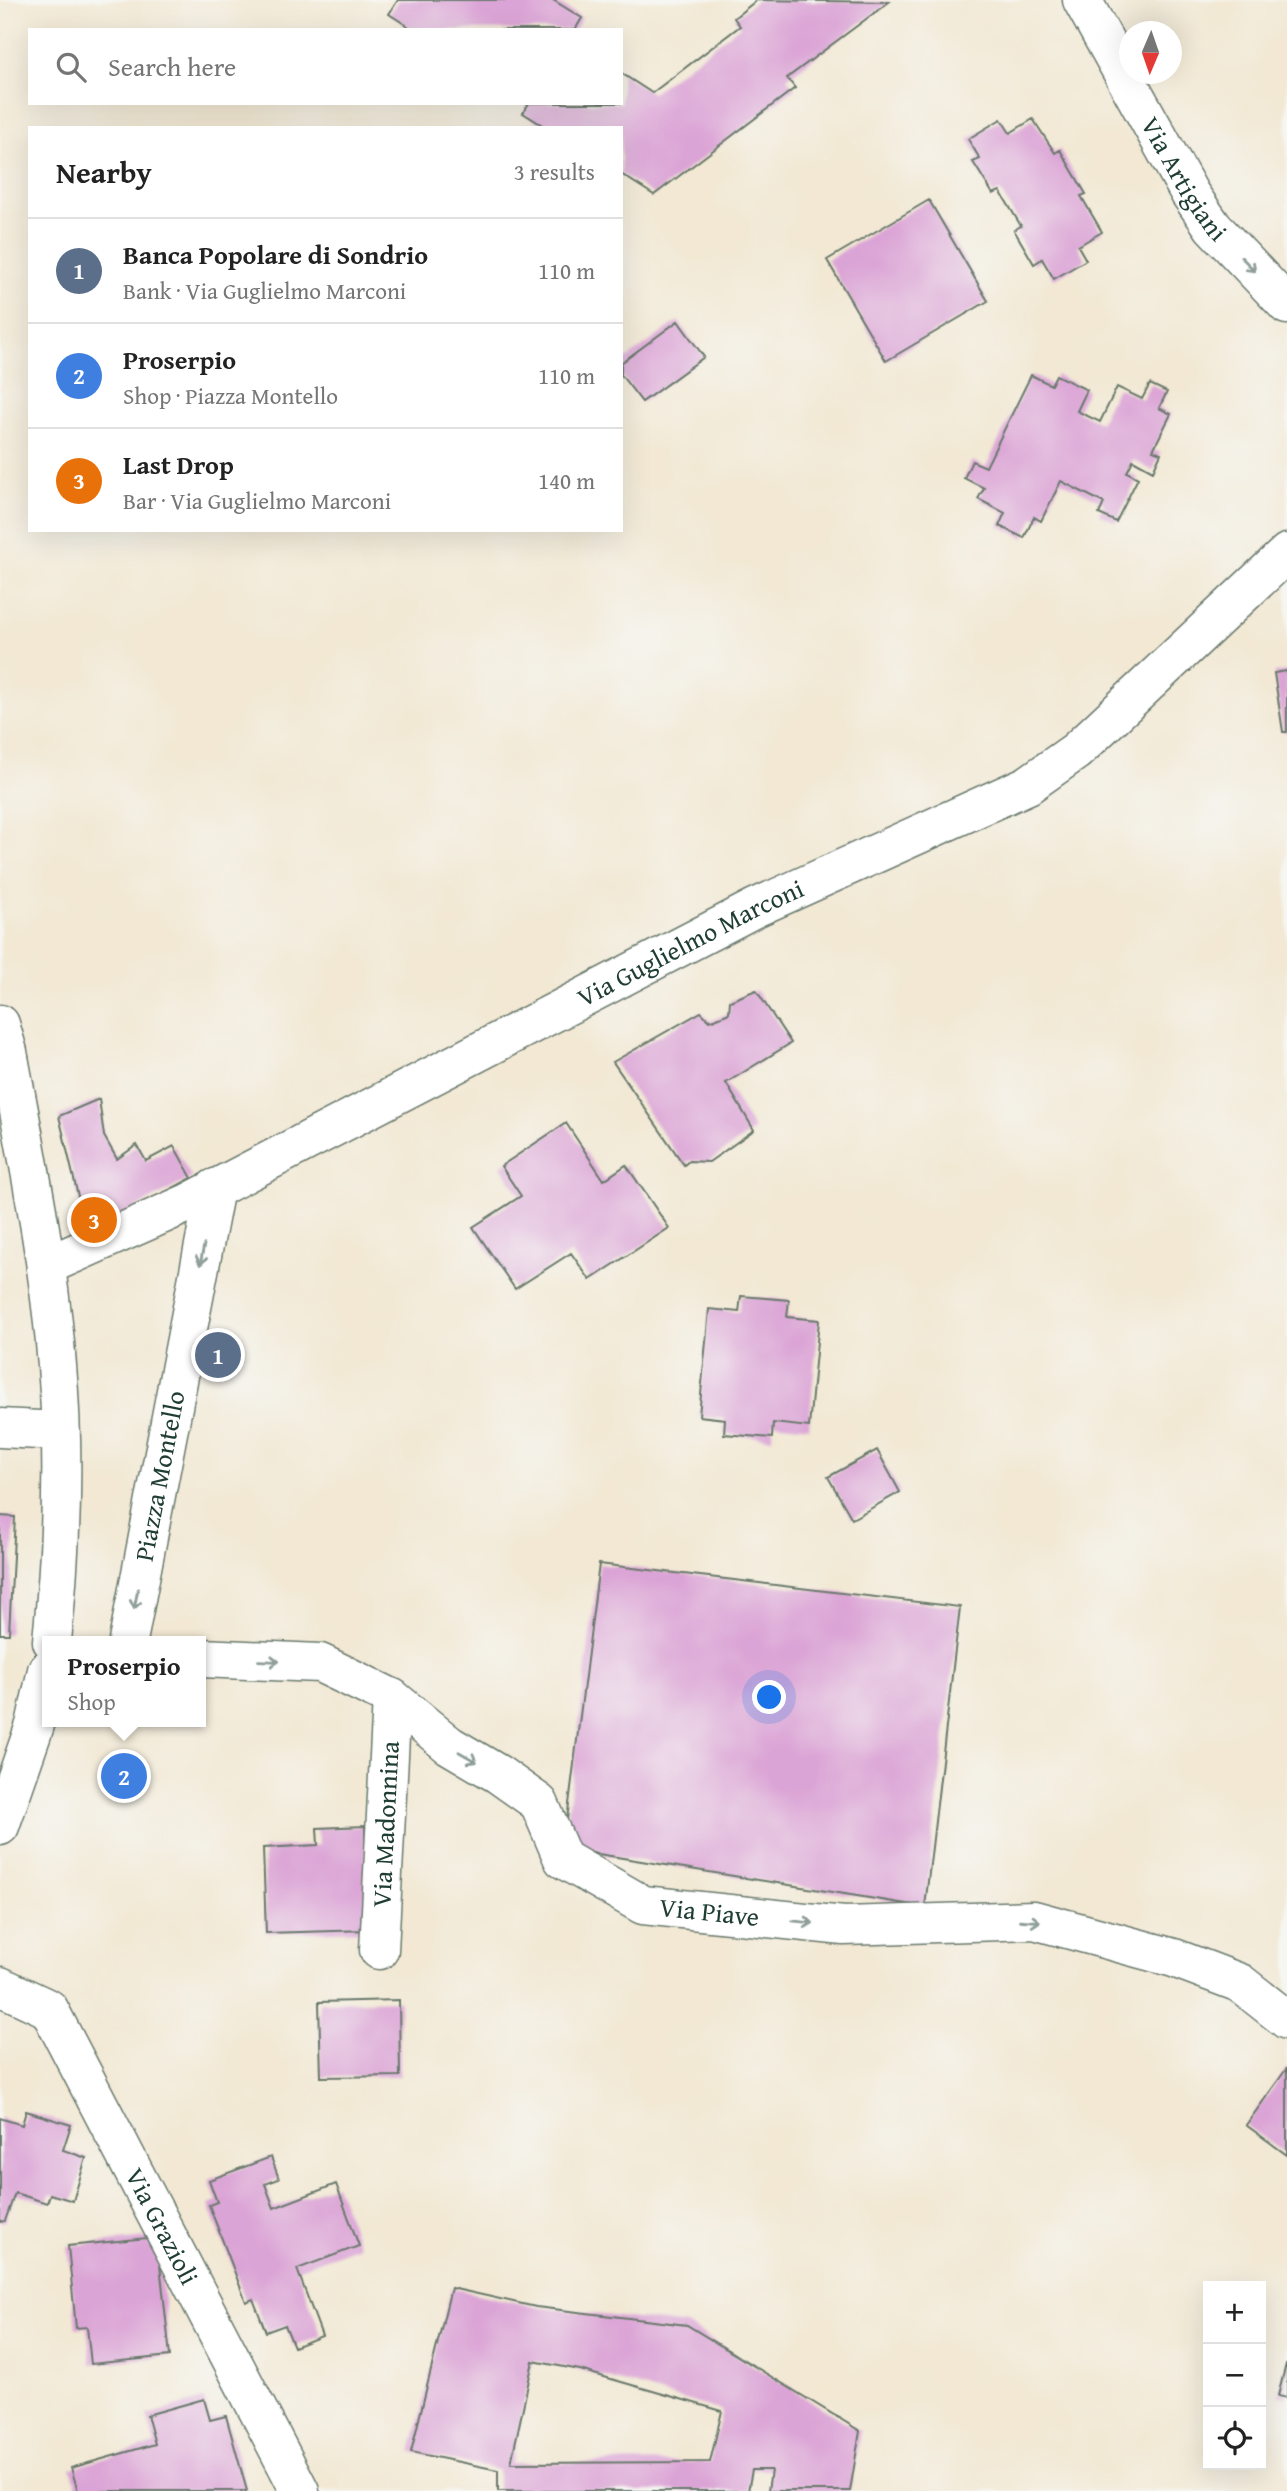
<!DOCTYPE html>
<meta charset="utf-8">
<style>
body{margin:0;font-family:"Gentium Book Plus",serif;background:#f2f2f2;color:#222}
.controls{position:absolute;right:21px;bottom:21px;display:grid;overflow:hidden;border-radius:0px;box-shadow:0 7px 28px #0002}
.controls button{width:63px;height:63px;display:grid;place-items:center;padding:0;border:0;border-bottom:2px solid #e0e0e0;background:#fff;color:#222;font:35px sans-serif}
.compass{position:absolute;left:1119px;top:21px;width:63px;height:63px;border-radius:50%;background:#fff;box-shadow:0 7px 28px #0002;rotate:182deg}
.you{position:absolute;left:770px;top:1698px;width:24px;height:24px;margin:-18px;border:5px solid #fff;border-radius:50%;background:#1a73e8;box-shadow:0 0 0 10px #1a73e833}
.badge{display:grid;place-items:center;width:46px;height:46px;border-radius:50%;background:#0f766e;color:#fff;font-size:23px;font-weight:700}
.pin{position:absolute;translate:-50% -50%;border:4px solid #fff;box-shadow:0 2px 7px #0006}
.popup{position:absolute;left:42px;top:1636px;width:164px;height:91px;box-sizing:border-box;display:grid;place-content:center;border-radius:0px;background:#fff;filter:drop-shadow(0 2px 5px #0005);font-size:23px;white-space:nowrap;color:#767676}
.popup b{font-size:26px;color:#222}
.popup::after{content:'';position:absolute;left:50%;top:100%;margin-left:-14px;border:14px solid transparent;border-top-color:#fff}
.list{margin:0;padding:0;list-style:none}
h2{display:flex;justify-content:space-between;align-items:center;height:91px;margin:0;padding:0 28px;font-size:30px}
h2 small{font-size:23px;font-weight:400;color:#767676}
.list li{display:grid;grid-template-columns:46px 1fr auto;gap:21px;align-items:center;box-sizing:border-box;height:105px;padding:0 28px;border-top:2px solid #e0e0e0}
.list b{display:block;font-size:26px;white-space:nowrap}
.list p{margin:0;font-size:23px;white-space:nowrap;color:#767676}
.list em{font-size:23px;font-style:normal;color:#767676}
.icon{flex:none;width:38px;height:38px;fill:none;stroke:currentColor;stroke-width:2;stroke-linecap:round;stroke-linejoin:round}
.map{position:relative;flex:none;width:1287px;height:2491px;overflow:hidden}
.search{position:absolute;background:#fff;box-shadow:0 7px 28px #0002;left:28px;top:28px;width:595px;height:77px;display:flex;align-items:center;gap:18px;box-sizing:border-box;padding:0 24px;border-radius:0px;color:#767676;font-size:26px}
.panel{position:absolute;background:#fff;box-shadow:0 7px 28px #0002;left:28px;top:126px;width:595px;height:406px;border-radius:0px}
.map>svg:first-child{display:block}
</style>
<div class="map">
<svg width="1287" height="2491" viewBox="0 0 1287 2491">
<rect width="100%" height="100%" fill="#f6f6f2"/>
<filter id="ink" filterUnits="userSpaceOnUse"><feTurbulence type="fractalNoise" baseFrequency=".0143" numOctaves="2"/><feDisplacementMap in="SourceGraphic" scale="14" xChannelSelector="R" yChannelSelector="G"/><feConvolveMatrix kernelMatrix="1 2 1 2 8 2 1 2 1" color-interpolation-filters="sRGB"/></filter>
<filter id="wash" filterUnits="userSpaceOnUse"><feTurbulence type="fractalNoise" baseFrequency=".00686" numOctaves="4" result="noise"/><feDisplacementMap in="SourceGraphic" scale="28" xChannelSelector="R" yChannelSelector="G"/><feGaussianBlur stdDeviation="1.57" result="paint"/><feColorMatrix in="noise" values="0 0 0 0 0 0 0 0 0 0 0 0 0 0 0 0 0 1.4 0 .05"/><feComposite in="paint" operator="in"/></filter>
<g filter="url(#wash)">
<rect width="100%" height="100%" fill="#f2e8d3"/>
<g id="blocks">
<path fill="#dba4d6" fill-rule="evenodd" d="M398 0H553L582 18 575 30H414L389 14Z
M757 0 889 2 787 78 795 88 654 195 621 174V128H547L523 113 529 103H621V73L652 93 740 26 734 18Z
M1001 119 1010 133 1033 119 1055 153 1060 150 1086 194 1081 196 1102 232 1078 246 1086 260 1054 279 1042 259 1034 264 1014 230 1021 226 1000 191 993 194 973 162 980 159 968 139Z
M929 200 988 301 886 361 827 260Z
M678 321 704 357 642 402 621 375V363Z
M1031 375 1051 385 1056 375 1087 390 1077 411 1100 422 1117 387 1142 399 1150 384 1167 392 1159 408 1171 414 1153 450 1161 453 1153 471 1133 460 1127 472 1138 478 1116 522 1099 514 1104 503 1061 481 1041 521 1034 517 1024 538 999 526 1005 513 978 499 984 488 964 478 972 461 986 467Z
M1287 671V732H1283L1274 673Z
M756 990 791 1043 726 1083 754 1130 709 1162 689 1161 684 1165 613 1062 701 1012 710 1021 729 1013 730 1001Z
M99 1099 104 1136 117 1159 137 1145 146 1161 174 1146 192 1178 87 1234 59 1116Z
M566 1123 604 1180 626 1165 669 1228 590 1280 571 1253 515 1289 473 1227 521 1196 501 1166Z
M741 1296 789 1300 787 1317 819 1320 809 1427 773 1423 772 1438 724 1434 725 1419 699 1416 709 1309 739 1312Z
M877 1450 900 1492 852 1519 828 1477Z
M0 1516 15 1517 9 1634H0Z
M599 1564 960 1607 925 1907 580 1851 566 1828Z
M365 1826 369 1930 266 1933 263 1848 318 1845 317 1828Z
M399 2000 400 2076 321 2077 319 2002Z
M1287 2068V2155L1246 2125Z
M26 2111 71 2125 63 2150 86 2158 73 2201 50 2194 47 2203 15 2193 5 2221 0 2222V2118L22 2125Z
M271 2157 279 2179 265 2184 274 2208 336 2184 359 2246 297 2269 322 2336 294 2347 285 2325 266 2332 253 2299 246 2302 209 2205 217 2202 209 2180Z
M157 2237 170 2356 91 2364 87 2327 76 2328 68 2246Z
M451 2288 536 2307 687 2325 860 2431 850 2491H768L771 2470H752L748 2491H498V2470L411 2452ZM533 2361 580 2370 722 2411 710 2462 511 2463Z
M1286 2364H1287V2398L1278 2396Z
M204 2399 210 2420 226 2416 247 2491H78L71 2468 155 2444 147 2415Z"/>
</g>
</g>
<g filter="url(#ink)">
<use href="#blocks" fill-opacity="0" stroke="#69796c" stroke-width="2"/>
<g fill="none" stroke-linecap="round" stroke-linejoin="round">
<defs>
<g id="minor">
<path id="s1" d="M1082 0 1190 194 1213 227 1287 305"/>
<path d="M0 1024 8 1052C27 1156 49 1260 57 1366 65 1455 61 1552 52 1641"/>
<path id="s2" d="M46 1266 188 1203 755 908 1028 785 1076 751 1287 553"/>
<path d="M0 1428 60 1431"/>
<path id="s3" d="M128 1641 215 1188"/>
<path id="s4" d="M201 1658 320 1663 392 1698 449 1745 498 1774 539 1803 563 1859 643 1905 844 1926 1034 1920 1174 1958 1240 1983 1287 2020"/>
<path d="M0 1826 35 1725 47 1670"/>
<path id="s5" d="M379 1950 392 1698"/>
<path id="s6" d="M0 1986 49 2009 300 2491"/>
</g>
</defs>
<use href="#minor" stroke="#69796c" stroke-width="41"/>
<use href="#minor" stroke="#fff" stroke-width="38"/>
</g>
<defs><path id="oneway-shaft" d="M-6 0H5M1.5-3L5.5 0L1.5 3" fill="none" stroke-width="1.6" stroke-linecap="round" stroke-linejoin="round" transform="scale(1.75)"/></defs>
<g stroke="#8f9e9a">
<use href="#oneway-shaft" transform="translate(1248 264) rotate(46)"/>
<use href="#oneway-shaft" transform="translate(202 1255) rotate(101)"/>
<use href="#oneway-shaft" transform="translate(136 1599) rotate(101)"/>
<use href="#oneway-shaft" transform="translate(269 1661) rotate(2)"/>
<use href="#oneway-shaft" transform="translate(468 1757) rotate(30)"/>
<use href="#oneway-shaft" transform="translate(1030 1921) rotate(4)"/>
<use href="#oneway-shaft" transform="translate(803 1922) rotate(6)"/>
</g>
</g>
<g text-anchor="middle" stroke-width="5" stroke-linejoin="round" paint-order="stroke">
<g font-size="26" fill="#1f3d34" stroke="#f6f6f2">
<text dy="9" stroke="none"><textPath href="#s1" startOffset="206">Via Artigiani</textPath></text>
<text dy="9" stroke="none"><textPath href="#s2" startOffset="721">Via Guglielmo Marconi</textPath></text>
<text dy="9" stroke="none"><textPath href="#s3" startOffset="168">Piazza Montello</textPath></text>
<text dy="9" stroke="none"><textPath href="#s5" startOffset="126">Via Madonnina</textPath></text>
<text dy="9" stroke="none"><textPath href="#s4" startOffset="600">Via Piave</textPath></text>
<text dy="9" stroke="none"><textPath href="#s6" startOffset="299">Via Grazioli</textPath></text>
</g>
</g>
</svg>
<div class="controls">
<button>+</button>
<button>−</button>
<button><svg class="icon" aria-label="locate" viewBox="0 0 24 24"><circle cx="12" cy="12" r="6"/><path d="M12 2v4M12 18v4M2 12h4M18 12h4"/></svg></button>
</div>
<svg class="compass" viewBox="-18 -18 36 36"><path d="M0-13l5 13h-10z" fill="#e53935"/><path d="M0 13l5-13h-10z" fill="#767676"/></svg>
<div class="you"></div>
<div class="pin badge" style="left:218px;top:1355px;background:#5c6f8a">1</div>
<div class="pin badge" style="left:124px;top:1776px;background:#3f7fe0">2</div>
<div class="popup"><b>Proserpio</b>Shop</div>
<div class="pin badge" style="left:94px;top:1220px;background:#e8710a">3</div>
<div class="search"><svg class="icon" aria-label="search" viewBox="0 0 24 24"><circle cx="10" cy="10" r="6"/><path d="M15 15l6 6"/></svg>Search here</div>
<section class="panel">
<h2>Nearby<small>3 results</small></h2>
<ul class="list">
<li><span class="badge" style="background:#5c6f8a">1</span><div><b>Banca Popolare di Sondrio</b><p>Bank · Via Guglielmo Marconi</p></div><em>110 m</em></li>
<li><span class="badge" style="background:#3f7fe0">2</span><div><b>Proserpio</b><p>Shop · Piazza Montello</p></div><em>110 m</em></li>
<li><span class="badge" style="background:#e8710a">3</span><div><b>Last Drop</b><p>Bar · Via Guglielmo Marconi</p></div><em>140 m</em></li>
</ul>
</section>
</div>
